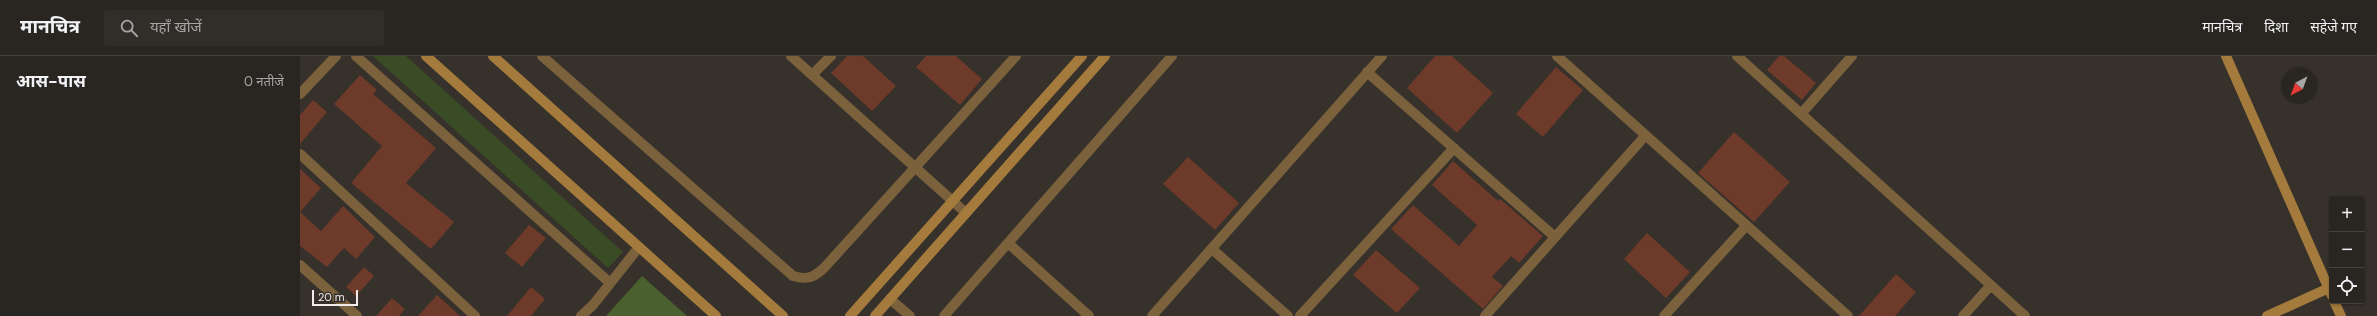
<!DOCTYPE html>
<html lang="hi">
<meta charset="utf-8">
<style>
body{margin:0;font-family:"DM Sans","Noto Sans Devanagari",sans-serif;background:#312d29;color:#f1f3f6}
.controls{position:absolute;right:12px;bottom:12px;display:grid;overflow:hidden;border-radius:4px;box-shadow:0 1px 3px #0004}
.controls button{width:36px;height:36px;display:grid;place-items:center;padding:0;border:0;border-bottom:1px solid #45423e;background:#292520;color:#f1f3f6;font:20px sans-serif}
.compass{position:absolute;left:1981px;top:12px;width:36px;height:36px;border-radius:50%;background:#292520;box-shadow:0 1px 3px #0004;rotate:221deg}
.scale{position:absolute;left:12px;bottom:10px;width:46px;box-sizing:border-box;padding-left:4px;border:2px solid #f0ece9;border-top:0;font-size:11px;line-height:14px;white-space:nowrap;color:#f0ece9;-webkit-text-stroke:3px #37312b;paint-order:stroke}
.list{margin:0;padding:0;list-style:none}
h2{display:flex;justify-content:space-between;align-items:center;height:52px;margin:0;padding:0 16px;font-size:17px}
h2 small{font-size:13px;font-weight:400;color:#a5a5a5}
.icon{flex:none;width:22px;height:22px;fill:none;stroke:currentColor;stroke-width:2;stroke-linecap:round;stroke-linejoin:round}
.map{position:relative;flex:none;width:2077px;height:260px;overflow:hidden}
header{display:flex;align-items:center;gap:24px;box-sizing:border-box;height:56px;padding:0 20px;background:#292520;border-bottom:1px solid #45423e}
header strong{font-size:19px}
nav{display:flex;gap:22px;margin-inline-start:auto;font-size:14px}
.search{width:280px;height:36px;background:#312d29;display:flex;align-items:center;gap:10px;box-sizing:border-box;padding:0 14px;border-radius:4px;color:#a5a5a5;font-size:15px}
main{display:flex}
aside{flex:1;background:#292520}
.map>svg:first-child{display:block}
</style>
<header>
<strong>मानचित्र</strong>
<div class="search"><svg class="icon" aria-label="search" viewBox="0 0 24 24"><circle cx="10" cy="10" r="6"/><path d="M15 15l6 6"/></svg>यहाँ खोजें</div>
<nav><a>मानचित्र</a><a>दिशा</a><a>सहेजे गए</a></nav>
</header>
<main>
<aside>
<h2>आस-पास<small>0 नतीजे</small></h2>
<ul class="list">
</ul>
</aside>
<div class="map">
<svg width="2077" height="260" viewBox="0 0 2077 260">
<rect width="100%" height="100%" fill="#37312b"/>
<path fill="#3a4c26" d="M73 0H106L323 196 308 212Z"/>
<path fill="#4a602e" d="M342 220 387 260H306Z"/>
<path fill="#6e3a29" d="M547 0H563L596 30 572 55 531 17Z
M626 0H656L682 23 660 49 616 11Z
M1135 0H1152L1193 37 1157 77 1107 32Z
M1479 0H1484L1516 27 1502 44 1467 14Z
M1256 11 1283 34 1243 81 1216 58Z
M60 19 77 34 73 38 136 92 106 127 154 166 131 193 51 127 82 90 34 48Z
M13 44 27 56 0 88V59Z
M1434 76 1490 126 1454 166 1398 117Z
M888 101 939 147 915 174 863 128Z
M1153 105 1198 145 1200 143 1243 180 1219 207 1211 200 1192 221 1203 230 1183 253 1091 173 1113 149 1159 190 1177 169 1132 129Z
M0 113 21 132 0 156 21 175 43 150 75 181 56 203 44 192 27 211 0 190Z
M229 169 246 182 222 211 205 197Z
M1347 177 1390 216 1366 242 1324 203Z
M1076 194 1120 232 1097 257 1053 219Z
M64 211 74 220 56 240 46 231Z
M1596 218 1616 236 1595 260H1559Z
M231 231 245 243 231 260H207Z
M137 239 160 260H118Z
M92 242 105 253 99 260H76Z"/>
<g fill="none" stroke-linecap="round" stroke-linejoin="round">
<path stroke="#7b623d" stroke-width="10" d="M56 0 309 226
M242 0 493 220C507 224 513 222 524 212L716 0
M491 0 666 157
M1257 0 1548 260
M1437 0 1725 260
M1067 16 1255 181
M512 19 531 0
M0 38 36 0
M1501 58 1552 0
M0 98 175 260
M708 187 789 260
M912 193 988 260
M0 209 57 260
M590 243 610 260
M281 260 293 249 339 191
M644 260 872 0
M852 260 1082 0
M1000 260 1154 92
M1185 260 1345 80
M1364 260 1446 170
M1663 260 1691 229"/>
<path stroke="#a47b3d" stroke-width="10" d="M126 0 416 260
M193 0 483 260
M1926 0 2032 240
M2034 245 2041 260
M550 260 782 0
M575 260 805 0
M1967 260 2029 232"/>
</g>
</svg>
<div class="controls">
<button>+</button>
<button>−</button>
<button><svg class="icon" aria-label="locate" viewBox="0 0 24 24"><circle cx="12" cy="12" r="6"/><path d="M12 2v4M12 18v4M2 12h4M18 12h4"/></svg></button>
</div>
<svg class="compass" viewBox="-18 -18 36 36"><path d="M0-13l5 13h-10z" fill="#e53935"/><path d="M0 13l5-13h-10z" fill="#a5a5a5"/></svg>
<div class="scale">20 m</div>
</div>
</main>
